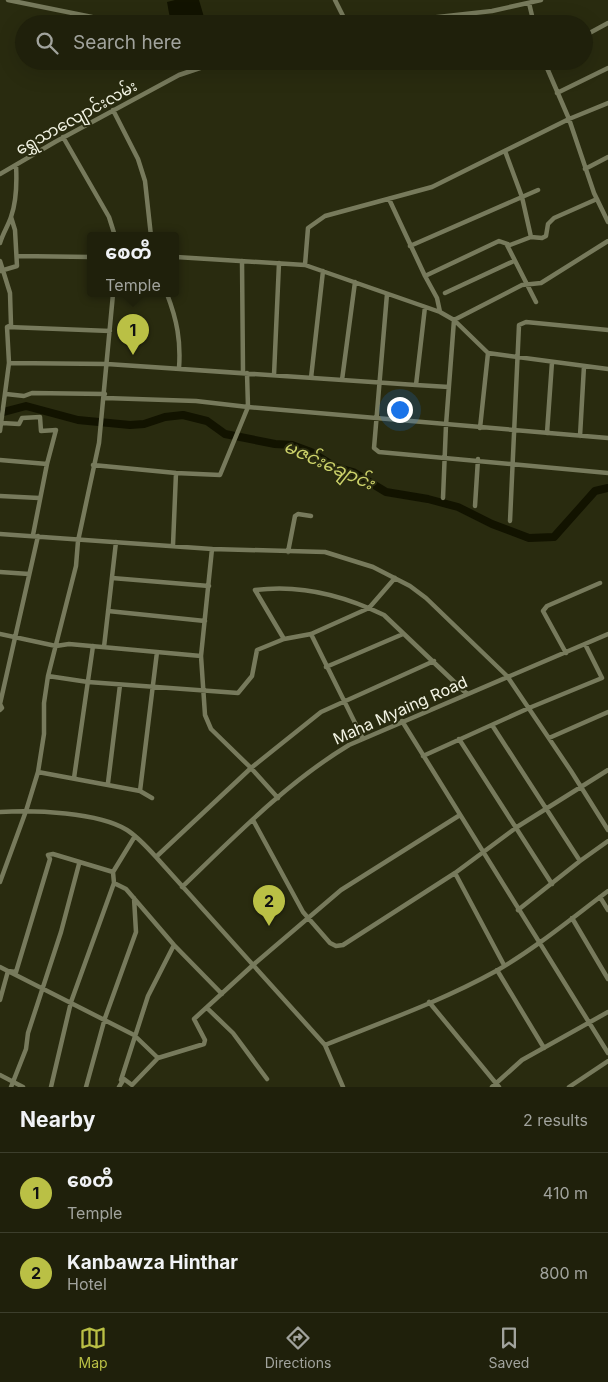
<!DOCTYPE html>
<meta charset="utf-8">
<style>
body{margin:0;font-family:Inter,"Noto Sans Myanmar",sans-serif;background:#272814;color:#f1f3f6}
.you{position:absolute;left:399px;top:409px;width:18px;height:18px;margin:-12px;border:4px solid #fff;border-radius:50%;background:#1a73e8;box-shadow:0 0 0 8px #1a73e833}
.badge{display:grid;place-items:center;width:32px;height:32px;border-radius:50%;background:#bac045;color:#111;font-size:16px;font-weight:700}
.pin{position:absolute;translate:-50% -41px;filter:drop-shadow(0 1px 2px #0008)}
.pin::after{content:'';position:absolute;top:26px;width:18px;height:15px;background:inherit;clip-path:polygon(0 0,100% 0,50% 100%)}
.popup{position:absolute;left:87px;top:232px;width:92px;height:65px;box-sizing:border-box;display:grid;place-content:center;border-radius:5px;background:#1f200b;filter:drop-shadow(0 1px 4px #0005);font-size:16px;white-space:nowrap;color:#a1a39d}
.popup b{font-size:19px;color:#f1f3f6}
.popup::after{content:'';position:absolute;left:50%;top:100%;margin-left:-10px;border:10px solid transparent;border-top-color:#1f200b}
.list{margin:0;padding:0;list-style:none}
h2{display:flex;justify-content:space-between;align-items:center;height:65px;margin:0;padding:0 20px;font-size:21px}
h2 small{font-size:16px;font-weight:400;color:#a1a39d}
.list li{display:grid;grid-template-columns:32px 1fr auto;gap:15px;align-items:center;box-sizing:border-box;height:80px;padding:0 20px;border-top:1px solid #3c3e2c}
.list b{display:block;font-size:19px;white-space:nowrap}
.list p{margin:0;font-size:16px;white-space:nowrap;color:#a1a39d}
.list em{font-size:16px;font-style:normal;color:#a1a39d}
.icon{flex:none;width:28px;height:28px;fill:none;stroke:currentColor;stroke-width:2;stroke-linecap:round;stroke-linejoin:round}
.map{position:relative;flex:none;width:608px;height:1087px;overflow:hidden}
.search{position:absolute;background:#1f200b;box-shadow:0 5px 20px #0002;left:15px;right:15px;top:15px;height:55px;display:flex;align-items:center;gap:12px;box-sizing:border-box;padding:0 18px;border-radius:28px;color:#a1a39d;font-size:19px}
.sheet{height:225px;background:#1f200b}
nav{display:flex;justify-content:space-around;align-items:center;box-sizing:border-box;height:70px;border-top:1px solid #3c3e2c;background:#1f200b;font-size:14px;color:#a1a39d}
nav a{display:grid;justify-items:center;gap:2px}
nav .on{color:#bac045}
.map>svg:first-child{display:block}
</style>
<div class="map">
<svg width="608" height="1087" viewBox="0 0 608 1087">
<rect width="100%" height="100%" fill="#292b0f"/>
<path fill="#121300" d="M175 0H199L206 24H171L167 2Z"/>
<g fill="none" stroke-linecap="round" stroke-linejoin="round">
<path stroke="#121300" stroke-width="8" d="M0 413 26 406 78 420 130 425 144 424 165 417 183 415 207 421 225 434 275 444 292 445 311 452 335 467 353 472 386 492 428 499 458 507 492 524 529 538 554 537 595 491 608 488"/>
<path stroke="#777a5c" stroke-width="4.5" d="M8 0 92 17
M335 0 347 24
M529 3 534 24
M375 24 492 11 541 0
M584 36 608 23
M544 61 569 119 594 193 608 222
M557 93 608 68
M608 103 569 119 432 187 325 216 308 228 305 265 440 312 454 320 488 353 608 369
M113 110 138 159 145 181 151 236
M63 137 109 217 115 236
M505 151 522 197 531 237
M585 169 608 157
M0 174 55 142 179 75 221 61
M389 199 425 276 499 241 510 245 531 237 542 238 546 236 548 224 554 218 597 199
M0 243C3 233 8 226 11 217 17 200 17 183 16 165
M507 245 536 302
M410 246 538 190
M18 256 90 257
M176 257 305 265
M0 261 10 293 11 325 7 327 9 363 0 431
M242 261 243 372
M0 271 17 266 15 230 11 217
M425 276 437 298 440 312
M445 293 514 261
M167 294C177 320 181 341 179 368
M387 294 374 448 379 452 608 473
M8 327 110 331
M9 363 107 364 416 385 425 307
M274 375 279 263
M311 378 323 271
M342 380 355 282
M416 385 449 387
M6 394 24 396 32 393 105 394
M105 398 196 401 248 407 247 373
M2 423 19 424 22 418 40 417 41 431 56 430 47 464
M480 428 488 353
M547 433 552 362
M580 436 584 366
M0 460 47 464 33 535
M93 465 176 473 220 475 248 407 608 438
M0 496 39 498
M443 498 446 425 454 320 522 285 541 283 608 241
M475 506 478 459
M510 521 519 325 526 322 608 330
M0 534 212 549 325 552 373 567 410 586 426 598 507 676 571 771 608 830
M173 545 176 473
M288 552 295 516 298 514 311 516
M0 572 29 574
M112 578 209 586
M108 611 205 621
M0 634 56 646 69 644 157 652
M311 634 363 739
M284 639 255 590C300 584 343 595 384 615L467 694
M104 647 116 542
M566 653 543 611 547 606 600 583
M201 656 205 715 211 729 251 768 278 798
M326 667 403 634
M48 676 88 682 238 693 252 676 257 650 284 639 311 634 369 608 395 578
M0 710 2 708 0 704 38 536
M402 721 608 1053
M492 725 580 861 608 841
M549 738 608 712
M459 739 552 884
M423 756 529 708 602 678 585 644
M38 772 44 734V703L48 676 76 566 78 541 99 443 113 294
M74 778 93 646
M108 783 120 685
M140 791 152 798
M0 812C34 810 98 812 127 830 138 837 147 847 156 857L325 1045 343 1087
M253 820 303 912 330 943 336 946 343 945 455 873 517 827 608 770
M156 857 251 768 321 712 434 661
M455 873 504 965
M0 882 26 811 38 772 140 791 157 652 201 656 212 549
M114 883 126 889 174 945 222 994
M182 887C234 837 286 783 349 745L608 634
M600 897 608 910
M518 910 580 861
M572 918 608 979
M0 967 134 1035 158 1058
M497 970 544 1048
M0 1000 8 971 16 972 50 859 48 855 53 854 113 872
M429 1002 499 1087
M207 1008 233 1033 267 1079
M325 1045C382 1022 442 1001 496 971 536 948 572 918 608 891
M0 1075 23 1087
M121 1080 148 996 174 945
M11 1087 26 1049 28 1033 61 932 79 864
M51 1087 71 1002 114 883 113 872 135 836
M86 1087 105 1018 136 932 134 898
M119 1087 124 1079 132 1085 158 1058 204 1044 205 1040 194 1019 253 965 341 890 460 815
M492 1087 522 1060 608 1012
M569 1087 608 1061"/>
</g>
<g text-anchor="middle" stroke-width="4" stroke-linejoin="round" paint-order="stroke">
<g font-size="16" fill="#f2f3e3" stroke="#292b0f">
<text transform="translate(76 117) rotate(-29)" y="6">ရွှေသာလျောင်းလမ်း</text>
<text transform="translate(400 710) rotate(-24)" y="6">Maha Myaing Road</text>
</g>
<g font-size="18" font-style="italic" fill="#cbd169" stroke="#292b0f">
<text transform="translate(329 465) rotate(24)" y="6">မဇင်းချောင်း</text>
</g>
</g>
</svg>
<div class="you"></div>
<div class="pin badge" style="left:133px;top:355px">1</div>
<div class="popup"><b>စေတီ</b>Temple</div>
<div class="pin badge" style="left:269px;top:926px">2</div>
<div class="search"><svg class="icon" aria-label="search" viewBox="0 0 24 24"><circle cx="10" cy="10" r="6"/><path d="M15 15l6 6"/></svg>Search here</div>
</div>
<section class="sheet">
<h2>Nearby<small>2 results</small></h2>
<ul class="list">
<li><span class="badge">1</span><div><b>စေတီ</b><p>Temple</p></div><em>410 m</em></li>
<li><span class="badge">2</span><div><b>Kanbawza Hinthar</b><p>Hotel</p></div><em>800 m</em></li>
</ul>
</section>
<nav>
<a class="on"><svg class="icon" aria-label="map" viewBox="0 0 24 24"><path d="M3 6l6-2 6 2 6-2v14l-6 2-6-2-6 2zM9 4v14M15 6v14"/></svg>Map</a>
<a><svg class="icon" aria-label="directions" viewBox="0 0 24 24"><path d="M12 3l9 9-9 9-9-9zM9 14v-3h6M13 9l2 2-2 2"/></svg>Directions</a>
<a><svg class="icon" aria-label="saved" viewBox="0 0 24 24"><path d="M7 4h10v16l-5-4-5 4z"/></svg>Saved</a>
</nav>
